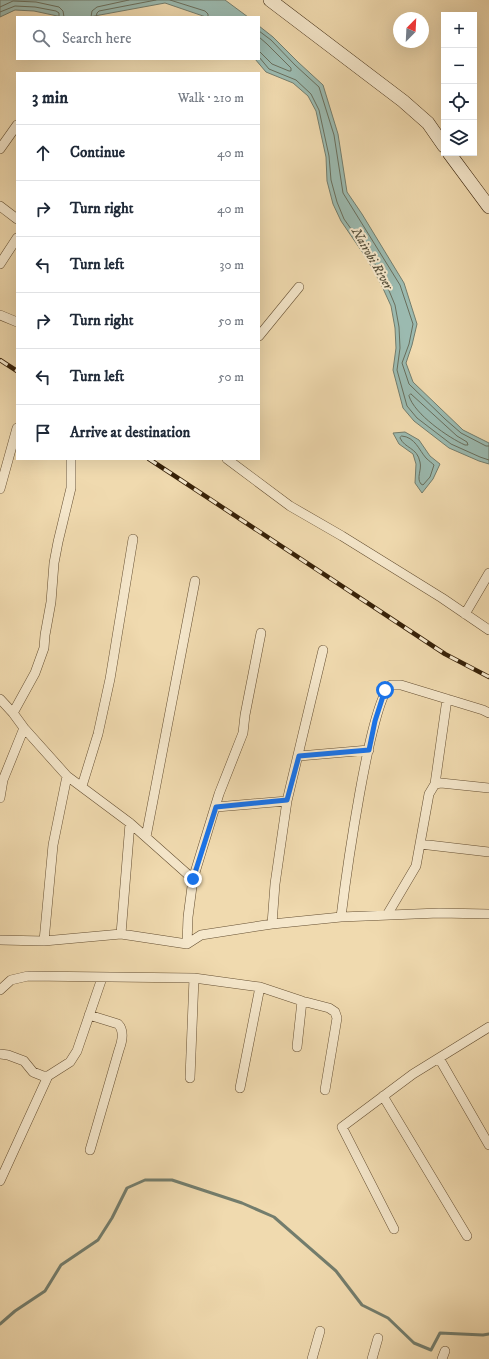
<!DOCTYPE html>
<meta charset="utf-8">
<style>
body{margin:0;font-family:"IM FELL DW Pica",serif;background:#f2f2f3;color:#1f2937}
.controls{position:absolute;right:12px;top:12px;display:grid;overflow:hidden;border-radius:0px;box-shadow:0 4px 16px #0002}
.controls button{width:36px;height:36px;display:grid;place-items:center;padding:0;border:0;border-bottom:1px solid #e0e1e3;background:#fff;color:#1f2937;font:20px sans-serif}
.compass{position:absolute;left:393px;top:12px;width:36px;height:36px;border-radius:50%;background:#fff;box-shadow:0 4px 16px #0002;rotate:24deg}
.stop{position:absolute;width:12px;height:12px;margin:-9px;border:3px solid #1a73e8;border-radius:50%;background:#fff}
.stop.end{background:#1a73e8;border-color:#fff;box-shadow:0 1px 4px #0008}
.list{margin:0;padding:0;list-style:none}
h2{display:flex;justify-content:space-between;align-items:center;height:52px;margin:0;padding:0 16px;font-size:17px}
h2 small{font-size:13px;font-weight:400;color:#747a83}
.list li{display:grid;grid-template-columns:26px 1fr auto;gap:12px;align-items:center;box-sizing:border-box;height:56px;padding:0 16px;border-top:1px solid #e0e1e3}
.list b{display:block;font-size:15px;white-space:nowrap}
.list em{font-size:13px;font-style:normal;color:#747a83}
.icon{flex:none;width:22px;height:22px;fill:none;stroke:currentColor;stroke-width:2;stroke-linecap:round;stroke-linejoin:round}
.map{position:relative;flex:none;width:489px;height:1359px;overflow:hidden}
.search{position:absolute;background:#fff;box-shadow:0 4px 16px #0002;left:16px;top:16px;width:244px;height:44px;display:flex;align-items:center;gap:10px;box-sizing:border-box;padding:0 14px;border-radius:0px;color:#747a83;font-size:15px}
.panel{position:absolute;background:#fff;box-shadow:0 4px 16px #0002;left:16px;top:72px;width:244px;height:388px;border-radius:0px}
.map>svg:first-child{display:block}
</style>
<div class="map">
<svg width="489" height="1359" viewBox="0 0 489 1359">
<rect width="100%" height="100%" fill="#f0daaf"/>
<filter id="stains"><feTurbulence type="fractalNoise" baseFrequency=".005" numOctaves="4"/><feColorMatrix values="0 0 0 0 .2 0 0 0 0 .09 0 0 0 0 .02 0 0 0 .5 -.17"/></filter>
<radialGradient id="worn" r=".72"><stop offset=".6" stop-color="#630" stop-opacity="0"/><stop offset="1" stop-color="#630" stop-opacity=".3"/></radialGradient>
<path fill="#9bbab0" stroke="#737d6d" d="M0 0H225L248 17H206L165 3 89 17H62L34 11 15 10 0 17Z
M259 26 273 37 298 62 323 85 338 134 347 192 362 214 404 283 417 324 412 345 406 363 413 382 463 430 489 443V464L479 461 449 448 414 421 403 408 393 370 396 348 395 328 391 306 381 284 367 259 341 221 333 204 327 181 326 157 316 111 308 96 293 83 266 72 255 59H259Z
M405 432 419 440 430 456 440 464 433 479 422 493 415 483 416 464 413 454 399 444 393 433Z"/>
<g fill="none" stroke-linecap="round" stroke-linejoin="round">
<path stroke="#696e5c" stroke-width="1" d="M170 0 205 11 208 14V17
M0 7 13 1 36 2 59 7 63 11 64 17
M0 12 15 6 35 7 56 11 59 13V17
M91 17 92 11 97 7 129 0
M96 17 97 13 99 11 156 0
M259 31 271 40 295 65 319 87 334 135 343 193 400 285 413 324 409 344 402 363 409 384 445 419 461 433 486 446H489
M259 37 267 44 291 68V71H289L272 64 259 51
M259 57 269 69 296 80 311 94 319 110 329 156 331 180 337 202 344 219 371 257 385 281 395 305 399 327 400 348 397 370 407 406 417 418 451 444 480 457 489 460
M411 394 457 436 467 442 468 445H465C449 438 414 414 409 396Z
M402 436C415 437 419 450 426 458 429 461 432 463 434 465L430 477 423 485 421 484C416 478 422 470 420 462 417 447 405 449 400 438Z"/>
<path stroke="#737d6d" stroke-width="3" d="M0 1324 15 1311 45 1291 61 1265 98 1240 112 1218 127 1188 145 1180H172L242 1203 274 1217 336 1271 362 1305 388 1318 414 1343 431 1350 440 1333 483 1335 489 1334"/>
<defs>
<path id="street" d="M0 149 17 125
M0 206 17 219
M0 264 17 238
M0 315 17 322
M259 336 299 287
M227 459 290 506 342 536 442 598 489 630
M0 489 17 428
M465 614 489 573
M0 699 13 713 24 728 67 776 130 823 193 879 188 917 187 944
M13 713 35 673 44 648 45 635 51 602 54 563 58 542 71 488V459
M299 756 369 750
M435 784 447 699
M82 786 98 734 110 679 133 539
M0 798 3 780 24 728
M216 807 287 801
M146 837 195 581
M420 844 489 852
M193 879 219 794 243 733 245 715 261 633
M387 915 416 866 429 794 435 784 441 783 489 788
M341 917C345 884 370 698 391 685H401L483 710 489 713
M272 924 275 884 287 801 323 650
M121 934 130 823
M0 940 44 941 121 934 187 944 201 935 272 924 341 917 439 913 489 914
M44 941 53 845 67 776
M0 990 11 980 28 976 194 978 260 987 302 1001 329 1008 335 1012 337 1018 325 1090
M89 1015 118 1024C125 1031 122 1042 119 1050L90 1150
M297 1047 302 1001
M0 1054 8 1055 24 1061 33 1072 43 1076H48L70 1062 77 1051 102 978
M439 1058 489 1145
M190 1078 194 978
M240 1088 260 987
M383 1096 467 1236
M0 1181 48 1076
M394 1229 342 1127 413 1074 489 1027
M312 1359 320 1331
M372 1359 378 1338
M442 1359 445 1351"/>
<path id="secondary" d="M270 0 403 101 428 123 444 146
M449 153 489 207"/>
</defs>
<use href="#street" stroke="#654f32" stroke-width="10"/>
<use href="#secondary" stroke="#372108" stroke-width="14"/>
<use href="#street" stroke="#f5e7cb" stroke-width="9"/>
<use href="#secondary" stroke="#f5e7cb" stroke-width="13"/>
<defs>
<path id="rail" d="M0 360 17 371
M149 459 445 654 489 677"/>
</defs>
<use href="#rail" stroke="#372108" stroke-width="4.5"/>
<use href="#rail" stroke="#f5e7cb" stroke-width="3" stroke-dasharray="9" stroke-linecap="butt"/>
</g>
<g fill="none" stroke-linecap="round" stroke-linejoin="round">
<path stroke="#1a73e8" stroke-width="5" d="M193 879 216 807 287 800 299 756 369 750 375 721 385 690"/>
</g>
<g text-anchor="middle" stroke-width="4" stroke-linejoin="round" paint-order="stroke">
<g font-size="13" font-style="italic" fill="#554f3a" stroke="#f5e7cb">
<text transform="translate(373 258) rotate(60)" y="5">Nairobi River</text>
</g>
</g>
<rect width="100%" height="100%" filter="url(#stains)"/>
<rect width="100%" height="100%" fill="url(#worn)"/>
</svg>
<div class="controls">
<button>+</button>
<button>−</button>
<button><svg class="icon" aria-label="locate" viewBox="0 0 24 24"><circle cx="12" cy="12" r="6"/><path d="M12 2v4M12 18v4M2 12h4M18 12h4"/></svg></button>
<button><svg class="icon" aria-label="layers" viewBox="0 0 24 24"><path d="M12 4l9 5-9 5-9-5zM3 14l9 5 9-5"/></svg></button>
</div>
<svg class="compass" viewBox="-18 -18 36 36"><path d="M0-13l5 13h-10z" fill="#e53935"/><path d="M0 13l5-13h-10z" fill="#747a83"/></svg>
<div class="stop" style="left:385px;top:690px"></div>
<div class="stop end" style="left:193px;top:879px"></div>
<div class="search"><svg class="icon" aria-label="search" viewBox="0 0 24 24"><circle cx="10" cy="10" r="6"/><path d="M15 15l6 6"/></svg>Search here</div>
<section class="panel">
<h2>3 min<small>Walk · 210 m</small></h2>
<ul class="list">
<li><svg class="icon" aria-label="ahead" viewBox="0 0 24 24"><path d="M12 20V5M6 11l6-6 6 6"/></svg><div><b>Continue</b></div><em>40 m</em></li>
<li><svg class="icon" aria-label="right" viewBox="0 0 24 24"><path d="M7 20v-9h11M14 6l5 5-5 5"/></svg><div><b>Turn right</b></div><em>40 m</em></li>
<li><svg class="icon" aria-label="left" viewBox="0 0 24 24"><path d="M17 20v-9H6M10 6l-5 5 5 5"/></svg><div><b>Turn left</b></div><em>30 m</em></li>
<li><svg class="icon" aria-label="right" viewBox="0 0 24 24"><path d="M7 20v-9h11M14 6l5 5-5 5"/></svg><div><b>Turn right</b></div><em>50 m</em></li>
<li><svg class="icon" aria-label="left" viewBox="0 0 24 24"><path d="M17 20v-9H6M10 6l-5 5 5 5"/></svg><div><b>Turn left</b></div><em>50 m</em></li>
<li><svg class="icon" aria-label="arrive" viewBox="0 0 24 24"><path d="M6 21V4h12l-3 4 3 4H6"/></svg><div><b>Arrive at destination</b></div></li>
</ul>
</section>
</div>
